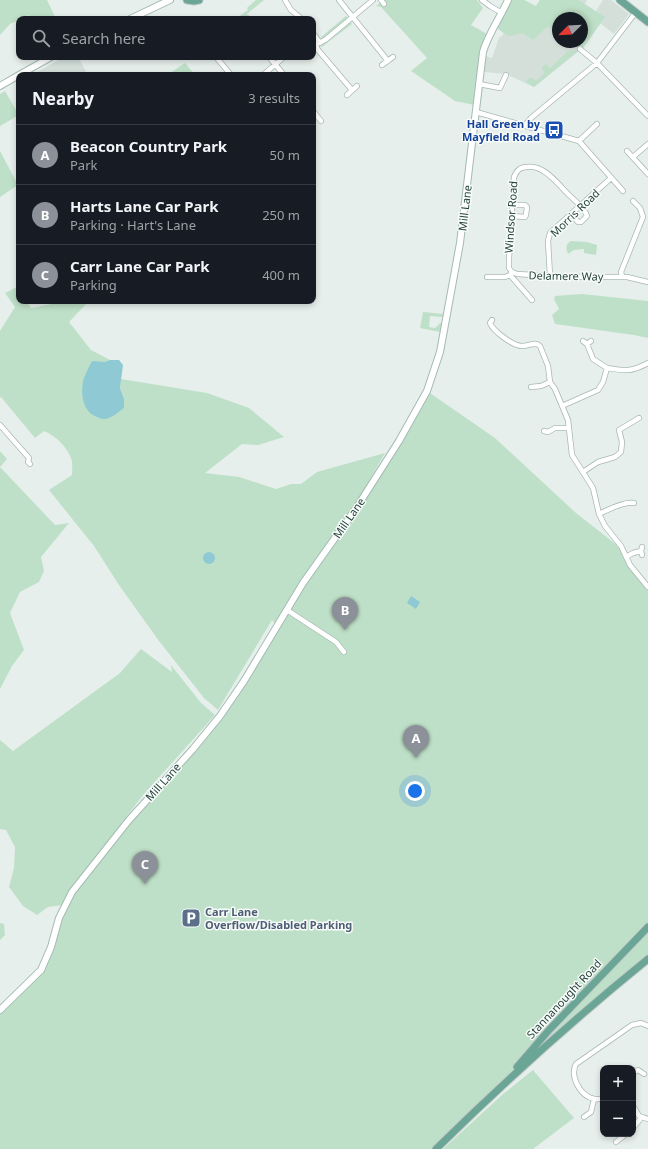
<!DOCTYPE html>
<meta charset="utf-8">
<style>
body{margin:0;font-family:"Noto Sans",sans-serif;background:#20242c;color:#f1f3f6}
.controls{position:absolute;right:12px;bottom:12px;display:grid;overflow:hidden;border-radius:8px;box-shadow:0 2px 6px #0003}
.controls button{width:36px;height:36px;display:grid;place-items:center;padding:0;border:0;border-bottom:1px solid #363941;background:#171b24;color:#f1f3f6;font:20px sans-serif}
.compass{position:absolute;left:552px;top:12px;width:36px;height:36px;border-radius:50%;background:#171b24;box-shadow:0 2px 6px #0003;rotate:246deg}
.you{position:absolute;left:415px;top:791px;width:14px;height:14px;margin:-10px;border:3px solid #fff;border-radius:50%;background:#1a73e8;box-shadow:0 0 0 6px #1a73e833}
.badge{display:grid;place-items:center;width:26px;height:26px;border-radius:50%;background:#8c9099;color:#fff;font-size:13px;font-weight:700}
.pin{position:absolute;translate:-50% -33px;filter:drop-shadow(0 1px 2px #0008)}
.pin::after{content:'';position:absolute;top:21px;width:14px;height:12px;background:inherit;clip-path:polygon(0 0,100% 0,50% 100%)}
.list{margin:0;padding:0;list-style:none}
h2{display:flex;justify-content:space-between;align-items:center;height:52px;margin:0;padding:0 16px;font-size:17px}
h2 small{font-size:13px;font-weight:400;color:#9ea1a6}
.list li{display:grid;grid-template-columns:26px 1fr auto;gap:12px;align-items:center;box-sizing:border-box;height:60px;padding:0 16px;border-top:1px solid #363941}
.list b{display:block;font-size:15px;white-space:nowrap}
.list p{margin:0;font-size:13px;white-space:nowrap;color:#9ea1a6}
.list em{font-size:13px;font-style:normal;color:#9ea1a6}
.icon{flex:none;width:22px;height:22px;fill:none;stroke:currentColor;stroke-width:2;stroke-linecap:round;stroke-linejoin:round}
.map{position:relative;flex:none;width:648px;height:1149px;overflow:hidden}
.search{position:absolute;background:#171b24;box-shadow:0 2px 6px #0003;left:16px;top:16px;width:300px;height:44px;display:flex;align-items:center;gap:10px;box-sizing:border-box;padding:0 14px;border-radius:8px;color:#9ea1a6;font-size:15px}
.panel{position:absolute;background:#171b24;box-shadow:0 2px 6px #0003;left:16px;top:72px;width:300px;height:232px;border-radius:8px}
.map>svg:first-child{display:block}
</style>
<div class="map">
<svg width="648" height="1149" viewBox="0 0 648 1149">
<rect width="100%" height="100%" fill="#e6efeb"/>
<path fill="#d4dfda" fill-rule="evenodd" d="M524 0 536 6 540 0H587L585 4 596 11 603 0H611L629 14 614 34 600 23 583 48 534 87 506 74 484 72 485 56 492 58 499 38 504 34 496 27ZM558 18H582V42H558Z
M64 57H78L88 75H32Z"/>
<path fill="#bfe0c8" d="M0 0H47L56 19H37L36 18 30 19 29 15 10 24 0 35Z
M256 0H264L241 19H235L248 10 247 8Z
M384 0H477L483 8 471 25 487 34 479 57 475 105 455 101 411 71 427 58 381 7 376 6 380 3 383 5 386 2Z
M510 0H524L536 6 540 0H578L605 17 583 48 574 42H582V18H558V31L555 33 548 26 533 40 523 33 508 36 496 27Z
M346 16 348 18 323 39 321 37Z
M351 22 352 24 322 47 321 45 329 41Z
M579 50 534 87 525 82 530 78H533L536 81 545 73 541 68 546 64 550 68 567 52Z
M185 63 195 75H167Z
M5 91 19 115 0 126V94Z
M0 151 18 185 0 197Z
M571 241 587 242 597 245 596 255 584 253V249L574 250 568 254C566 249 565 244 571 241Z
M17 287 19 290V301H26L31 308 52 304 56 301H89L69 322 91 350 110 360 104 362H97L124 399 120 388 121 379 207 393 249 408 284 437 258 445 242 444 205 473 239 477 276 489 291 484H301L317 472 385 453 355 505 300 582 275 623 272 620 218 710 204 698 159 641 119 585 94 546 49 490 72 475C72 470 73 463 71 458 66 446 56 436 44 431L35 438 1 397 0 398V331L15 307 5 293Z
M582 294 648 301V338L634 335 555 324 552 315 559 309 554 299 555 296Z
M423 312 444 314 443 317 430 316 429 327 435 328 440 323H442L440 332 420 328Z
M427 391 495 438 576 513 613 542 624 553 648 587V927L549 1030 498 1088 436 1149H0V1010L41 970 63 909 72 892 220 716 303 583 357 507Z
M0 451 7 459 0 467 55 525 69 523 41 557 44 571 39 582 20 592 10 613 24 650 12 666 0 689Z
M141 649 172 672 171 665 201 703 215 715 143 795 71 890 63 905 48 907 37 915 23 906 9 887 14 868 15 847 6 830 0 829V740L13 751 120 673Z
M0 923 4 924 5 935 0 940Z
M648 930V956L598 996 535 1051Z
M533 1070 574 1118 533 1149H443L503 1094Z"/>
<path fill="#8ec9d4" d="M110 360H119L123 365 120 388 124 399V408C118 412 112 418 105 419 100 419 97 417 93 415 82 408 81 393 83 381 85 374 89 367 92 361L104 362Z
M203 558a6 6 0 1 1 12 0a6 6 0 1 1-12 0Z
M411 596 420 602 416 609 407 603Z"/>
<g fill="none" stroke-linecap="round" stroke-linejoin="round">
<defs>
<path id="street" d="M285 0 291 10 302 19
M339 0 388 61
M381 0 384 4
M482 0 490 6 502 13
M246 19 247 18
M313 33 320 43
M316 45 318 50 352 90
M313 46 325 40 373 0
M580 49 597 63 648 116
M216 57 231 75
M269 57 284 75
M382 65 393 57
M263 75 284 57
M479 84 500 88 506 75
M347 95 357 86
M313 111 321 121
M476 112 579 141 623 191
M525 125 531 118 597 63 636 12
M579 141 597 124
M627 151 648 174
M633 157 648 144
M512 216 525 217 526 215 527 207 525 205H512
M512 272 509 268V258L514 177C517 170 520 167 527 167 544 165 556 182 567 193 573 199 585 208 587 216L581 222H578L571 214
M510 275 532 300
M550 276 548 241 550 233 611 178
M622 276 621 272 643 217 640 208 633 201
M487 277H505L510 275 512 272 517 274 534 275 586 277H627L648 282
M492 320 490 323C493 331 513 346 522 346 529 346 535 341 540 346L548 366 550 382 555 389 568 420 572 455 593 488 599 514 605 526 621 546 630 565 648 587
M583 341 587 344 591 341
M607 368C626 371 631 372 648 363
M531 387 541 386 550 382
M562 406 598 390 603 382 607 368 593 359 587 344
M0 425 29 458 28 462 30 464
M544 431 548 432 555 428H569
M583 472 598 462 615 457 621 452 622 442 619 430 639 418
M599 514C607 510 626 501 634 503
M642 555 641 551 642 547
M626 557 633 553 641 551
M287 610 336 642 344 652
M633 1073 638 1070 644 1074
M603 1098C585 1105 568 1078 576 1064L632 1025 641 1023 648 1026
M633 1106 639 1116 648 1119
M584 1117 591 1112 594 1099
M633 1128 641 1118
M616 1142 626 1134"/>
<path id="secondary" d="M130 19 170 0
M19 75 51 57
M0 86 19 75
M0 1010 41 970 51 947 59 918 72 892 129 820 193 749 220 716 244 681 303 583 357 507 399 441 427 391 440 352 460 243 483 52C488 34 500 18 508 0"/>
<path id="primary" d="M187 0 194 1 199 0
M620 0 648 22
M517 1067 549 1030 648 927
M436 1149C504 1082 574 1019 648 959"/>
</defs>
<use href="#street" stroke="#a8b8b2" stroke-width="6"/>
<use href="#secondary" stroke="#a4bbb3" stroke-width="8"/>
<use href="#primary" stroke="#c2cac8" stroke-width="9"/>
<use href="#street" stroke="#fff" stroke-width="4.5"/>
<use href="#secondary" stroke="#fff" stroke-width="6"/>
<use href="#primary" stroke="#6aa596" stroke-width="7"/>
</g>
<defs>
<symbol id="bus-square" viewBox="-11 -11 22 22"><rect x="-9" y="-9" width="18" height="18" rx="4" fill="#1a4fb4" stroke="#f7fbf9"/><path d="M-5-6H5V4H4V6H2V4H-2V6H-4V4H-5ZM-3.5-4V0h7V-4ZM-3.5 1.2v1.5H-2V1.2ZM2 1.2v1.5H3.5V1.2Z" fill="#fff"/></symbol>
<symbol id="parking-square" viewBox="-11 -11 22 22"><rect x="-9" y="-9" width="18" height="18" rx="4" fill="#5c6f8a" stroke="#f7fbf9"/><path d="M-3.5-5.5H1a3.5 3.5 0 0 1 0 7H-1V5.5H-3.5ZM-1-3.4V-.6H.8a1.4 1.4 0 0 0 0-2.8Z" fill="#fff"/></symbol>
</defs>
<g fill-rule="evenodd">
<use href="#bus-square" x="543" y="119" width="22" height="22"/>
<use href="#parking-square" x="180" y="907" width="22" height="22"/>
</g>
<g text-anchor="middle" stroke-width="3" stroke-linejoin="round" paint-order="stroke">
<g font-size="11" font-weight="bold" fill="#164399" stroke="#f7fbf9" text-anchor="end">
<text x="540" y="128">Hall Green by<tspan x="540" dy="13">Mayfield Road</tspan></text>
</g>
<g font-size="11" fill="#24423a" stroke="#f7fbf9">
<text transform="translate(465 208) rotate(-83)" y="4">Mill Lane</text>
<text transform="translate(575 213) rotate(-44)" y="4">Morris Road</text>
<text transform="translate(511 217) rotate(-86)" y="4">Windsor Road</text>
<text transform="translate(566 276) rotate(1)" y="4">Delamere Way</text>
<text transform="translate(349 518) rotate(-55)" y="4">Mill Lane</text>
<text transform="translate(163 782) rotate(-48)" y="4">Mill Lane</text>
<text transform="translate(564 999) rotate(-47)" y="4">Stannanought Road</text>
</g>
<g font-size="11" font-weight="bold" fill="#4e5e75" stroke="#f7fbf9" text-anchor="start">
<text x="205" y="916">Carr Lane<tspan x="205" dy="13">Overflow/Disabled Parking</tspan></text>
</g>
</g>
</svg>
<div class="controls">
<button>+</button>
<button>−</button>
</div>
<svg class="compass" viewBox="-18 -18 36 36"><path d="M0-13l5 13h-10z" fill="#e53935"/><path d="M0 13l5-13h-10z" fill="#9ea1a6"/></svg>
<div class="you"></div>
<div class="pin badge" style="left:416px;top:758px">A</div>
<div class="pin badge" style="left:345px;top:630px">B</div>
<div class="pin badge" style="left:145px;top:884px">C</div>
<div class="search"><svg class="icon" aria-label="search" viewBox="0 0 24 24"><circle cx="10" cy="10" r="6"/><path d="M15 15l6 6"/></svg>Search here</div>
<section class="panel">
<h2>Nearby<small>3 results</small></h2>
<ul class="list">
<li><span class="badge">A</span><div><b>Beacon Country Park</b><p>Park</p></div><em>50 m</em></li>
<li><span class="badge">B</span><div><b>Harts Lane Car Park</b><p>Parking · Hart's Lane</p></div><em>250 m</em></li>
<li><span class="badge">C</span><div><b>Carr Lane Car Park</b><p>Parking</p></div><em>400 m</em></li>
</ul>
</section>
</div>
